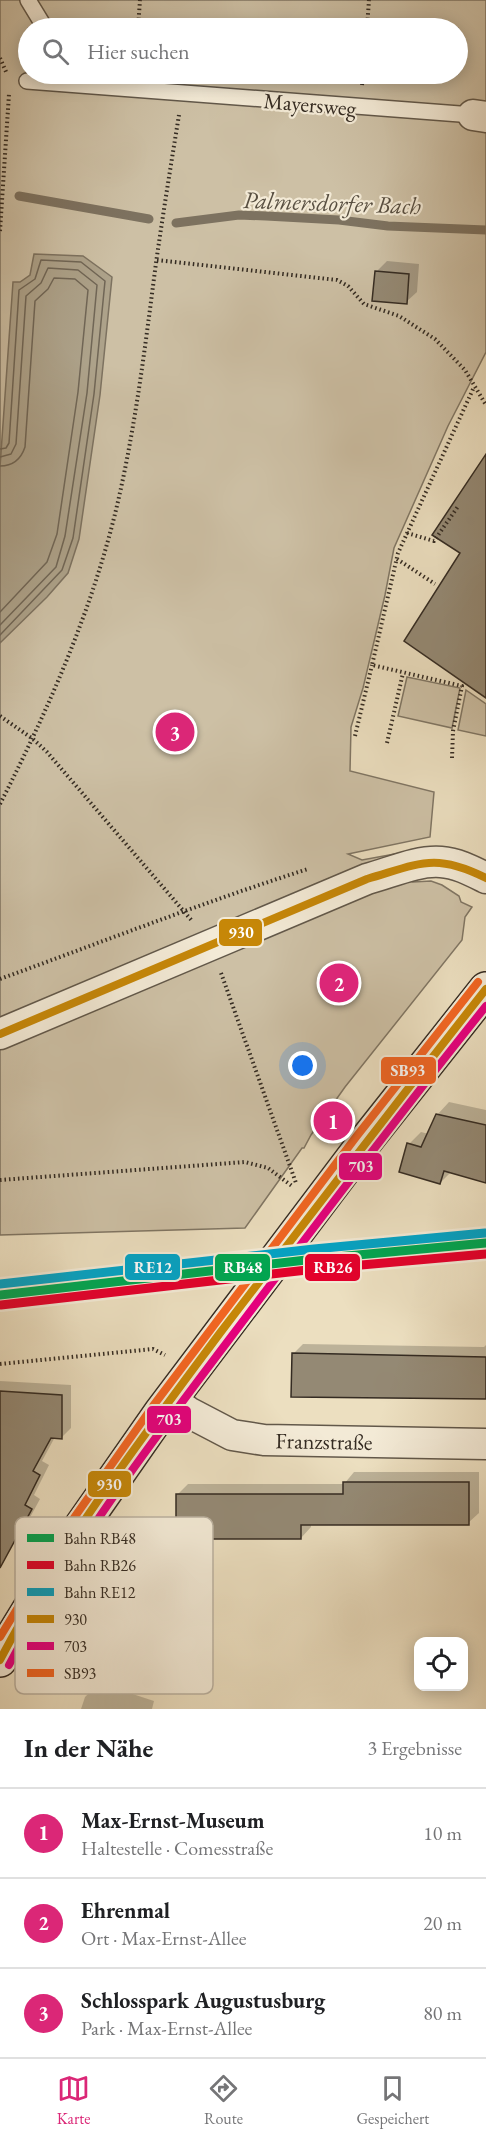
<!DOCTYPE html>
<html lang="de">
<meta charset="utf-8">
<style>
body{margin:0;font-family:"EB Garamond",serif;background:#f2f2f2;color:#202124}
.controls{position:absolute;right:18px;bottom:18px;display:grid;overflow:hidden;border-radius:12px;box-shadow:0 3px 15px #0003}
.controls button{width:54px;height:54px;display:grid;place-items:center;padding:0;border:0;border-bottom:2px solid #e0e0e0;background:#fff;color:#202124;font:30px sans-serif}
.you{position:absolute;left:303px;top:1066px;width:21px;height:21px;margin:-15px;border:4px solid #fff;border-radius:50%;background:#1a73e8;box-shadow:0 0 0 9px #1a73e833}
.badge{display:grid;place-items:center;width:39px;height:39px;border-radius:50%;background:#db2777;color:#fff;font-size:20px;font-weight:700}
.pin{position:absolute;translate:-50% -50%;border:3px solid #fff;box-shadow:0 2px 6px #0006}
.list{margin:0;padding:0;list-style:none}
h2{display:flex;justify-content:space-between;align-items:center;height:78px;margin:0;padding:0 24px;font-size:26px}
h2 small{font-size:20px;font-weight:400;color:#757577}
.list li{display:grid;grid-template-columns:39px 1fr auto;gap:18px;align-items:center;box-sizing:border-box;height:90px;padding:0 24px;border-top:2px solid #e0e0e0}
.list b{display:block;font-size:22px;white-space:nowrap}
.list p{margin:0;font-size:20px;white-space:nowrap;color:#757577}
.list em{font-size:20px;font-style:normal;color:#757577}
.icon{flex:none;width:33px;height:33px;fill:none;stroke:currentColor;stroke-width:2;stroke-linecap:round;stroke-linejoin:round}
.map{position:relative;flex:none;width:486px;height:1709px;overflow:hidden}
.search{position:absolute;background:#fff;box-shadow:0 3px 15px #0003;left:18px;right:18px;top:18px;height:66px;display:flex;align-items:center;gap:15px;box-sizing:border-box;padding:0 21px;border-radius:33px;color:#757577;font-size:22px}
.sheet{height:348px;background:#fff}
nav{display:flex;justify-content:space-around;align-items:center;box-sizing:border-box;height:84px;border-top:2px solid #e0e0e0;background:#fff;font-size:16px;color:#757577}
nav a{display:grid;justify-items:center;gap:3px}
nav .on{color:#db2777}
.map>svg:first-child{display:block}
</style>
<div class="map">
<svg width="486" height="1709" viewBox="0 0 486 1709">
<rect width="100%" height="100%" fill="#ecdfc0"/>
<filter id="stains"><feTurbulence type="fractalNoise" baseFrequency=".00333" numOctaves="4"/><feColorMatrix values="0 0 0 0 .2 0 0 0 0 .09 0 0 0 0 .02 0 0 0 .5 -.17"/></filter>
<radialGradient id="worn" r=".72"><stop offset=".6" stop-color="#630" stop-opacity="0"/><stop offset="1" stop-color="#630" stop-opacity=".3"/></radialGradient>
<path fill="#cdc0a5" stroke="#807664" stroke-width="1.5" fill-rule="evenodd" d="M0 0H486V352L448 426 394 548 385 595 363 688 351 727 350 771 434 792 430 837 348 854 362 860 411 851 376 866 413 882 431 881 442 885 459 896 461 902 472 907 465 917 462 940 345 1087 311 1135 304 1148H302L245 1228 0 1235ZM28 28H458V74H28Z
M407 677 460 688 452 728 398 716Z
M466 690 486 704V736L458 730Z"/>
<path fill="#ada28a" stroke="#7d7260" stroke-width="1.5" d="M34 254 83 256 112 277 100 395 79 539 68 573 47 597 0 643V467L13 282H20L30 275Z"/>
<path fill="#0003" d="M387 261 419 264 417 292 406 302 376 272Z
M449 1102 486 1110V1178L451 1172 440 1183 409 1144 421 1132 429 1134 437 1115Z
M303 1344 484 1347 486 1345V1397L293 1354Z
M0 1381 71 1385V1428L61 1438 55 1437 42 1461 49 1465 34 1495 40 1499 21 1534 0 1559Z
M354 1472H479V1513L468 1523H311V1527L301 1538 178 1494 188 1484H344Z
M99 1683 154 1701 152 1709H81L85 1697Z"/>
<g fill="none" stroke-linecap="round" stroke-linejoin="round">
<path stroke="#706656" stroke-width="1.5" d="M0 449 6 448 9 443 19 290 35 279 41 260 81 262 105 281 94 394 73 538 62 570 0 635
M0 457 11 454 16 444 26 296 41 283 48 268 78 270 97 285 87 393 65 536 56 567 0 625
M0 466C13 466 21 459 25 447L35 301 48 289 54 278 75 279 88 290 78 392 57 534 47 562 0 612"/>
<path stroke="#7d7260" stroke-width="9" d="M19 196 149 219
M176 223 239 215 266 216 339 220 388 226 486 230"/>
</g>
<path fill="#948974" stroke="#342b22" stroke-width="1.5" d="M375 271 409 274 407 304 372 301Z
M486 454V698L404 641 460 553 432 535Z
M436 1114 486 1125V1183L444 1171 440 1184 399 1172 407 1143 421 1147Z
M292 1353 486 1357V1399L291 1397Z
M0 1391 62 1395V1439L51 1438 33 1471 40 1475 25 1505 32 1509 0 1568Z
M343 1482H469V1525H301V1539H176V1494H343Z"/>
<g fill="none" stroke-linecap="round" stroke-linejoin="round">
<defs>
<path id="lane" d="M28 0 45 28
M27 81 473 115"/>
<path id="street" d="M473 115 486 117
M0 1034 367 879C390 873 417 860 441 862 457 863 472 871 486 878
M172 1400 188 1412 232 1435 264 1440 486 1444"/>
<path id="secondary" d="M0 1660 11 1639 73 1538 161 1412 364 1143 486 989"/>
</defs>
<use href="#lane" stroke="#62584a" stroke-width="18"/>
<use href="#street" stroke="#62584a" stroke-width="33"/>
<use href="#secondary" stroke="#342b22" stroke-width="36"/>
<path stroke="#342b22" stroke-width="4" stroke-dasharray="1.5 3" stroke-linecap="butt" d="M138 28 140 0
M367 28 369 0
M0 58 7 74
M362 85 363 74
M0 231 9 94
M157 260 337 280 348 286 364 304 399 316 435 339 465 370 486 405
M407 533 434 541 459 505
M397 559 435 584
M0 716 33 739 47 752 193 922
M355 736 372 665
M387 743 403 673
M452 758 453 731 462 686 372 665 398 553 474 387
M0 804C47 712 90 615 115 514 135 432 145 347 156 263 163 214 171 164 179 115
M221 973 296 1183
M0 979C102 942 204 902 308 869
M0 1180 245 1162 268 1168 292 1186
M0 1364 153 1349 165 1355"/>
<use href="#lane" stroke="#f3ead6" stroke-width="15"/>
<use href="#street" stroke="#f3ead6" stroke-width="30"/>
<use href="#secondary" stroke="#f3ead6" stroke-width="33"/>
<defs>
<path id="bus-1" d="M0 1034 367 879C419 864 434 852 486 878
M0 1660C61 1544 142 1438 220 1333 308 1218 396 1103 486 989"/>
<path id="bus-2" d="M9 1665C70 1550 150 1444 228 1341 313 1228 398 1116 486 1006"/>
<path id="bus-3" d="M0 1637 64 1532 153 1406 356 1137 478 982"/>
</defs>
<use href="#bus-1" stroke="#f3ead6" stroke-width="12"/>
<use href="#bus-2" stroke="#f3ead6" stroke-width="12"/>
<use href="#bus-3" stroke="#f3ead6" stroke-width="12"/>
<use href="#bus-1" stroke="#c68708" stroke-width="8"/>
<use href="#bus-2" stroke="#e5007d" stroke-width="8"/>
<use href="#bus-3" stroke="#f26522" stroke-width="8"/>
<defs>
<path id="rail-1" d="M0 1295 315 1259 486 1243"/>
<path id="rail-2" d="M1 1305 316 1269 486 1254"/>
<path id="rail-3" d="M0 1284 314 1249 485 1233"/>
</defs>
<use href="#rail-1" stroke="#f3ead6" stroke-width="14"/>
<use href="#rail-2" stroke="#f3ead6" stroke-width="14"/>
<use href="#rail-3" stroke="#f3ead6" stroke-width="14"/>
<use href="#rail-1" stroke="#00a651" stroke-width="9"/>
<use href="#rail-2" stroke="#e4002b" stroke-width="9"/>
<use href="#rail-3" stroke="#03a3c5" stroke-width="9"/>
</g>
<g text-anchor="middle" stroke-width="4.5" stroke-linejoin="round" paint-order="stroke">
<g font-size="22" fill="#342b22" stroke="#f3ead6">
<text transform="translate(310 104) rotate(5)" y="8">Mayersweg</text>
<text transform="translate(324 1441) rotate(1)" y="8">Franzstraße</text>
</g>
<g font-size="24" font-style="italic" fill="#584f41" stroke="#f3ead6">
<text transform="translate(332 203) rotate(2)" y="8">Palmersdorfer Bach</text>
</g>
</g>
<rect x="15" y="1517" width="198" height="177" rx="9" fill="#f3ead6" stroke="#bab1a0" stroke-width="1.5"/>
<rect x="27" y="1534" width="27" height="8" fill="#00a651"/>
<rect x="27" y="1561" width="27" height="8" fill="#e4002b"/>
<rect x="27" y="1588" width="27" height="8" fill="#03a3c5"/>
<rect x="27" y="1615" width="27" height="8" fill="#c68708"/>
<rect x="27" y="1642" width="27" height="8" fill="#e5007d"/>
<rect x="27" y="1669" width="27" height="8" fill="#f26522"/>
<g font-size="16" fill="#342b22">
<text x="64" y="1544">Bahn RB48</text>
<text x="64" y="1571">Bahn RB26</text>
<text x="64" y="1598">Bahn RE12</text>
<text x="64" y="1625">930</text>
<text x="64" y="1652">703</text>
<text x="64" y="1679">SB93</text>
</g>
<g stroke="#f3ead6" stroke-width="2">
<rect x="218" y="918" width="45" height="29" rx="6" fill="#c68708"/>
<rect x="380" y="1056" width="57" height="29" rx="6" fill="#f26522"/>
<rect x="338" y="1152" width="45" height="29" rx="6" fill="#e5007d"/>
<rect x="124" y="1253" width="57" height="28" rx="6" fill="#03a3c5"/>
<rect x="214" y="1253" width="57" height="29" rx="6" fill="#00a651"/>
<rect x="304" y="1253" width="57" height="29" rx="6" fill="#e4002b"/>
<rect x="146" y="1405" width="46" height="29" rx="6" fill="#e5007d"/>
<rect x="87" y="1470" width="45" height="28" rx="6" fill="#c68708"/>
</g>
<g font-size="16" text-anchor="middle" font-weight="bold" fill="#fff">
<text x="241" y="938">930</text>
<text x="408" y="1076">SB93</text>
<text x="361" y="1172">703</text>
<text x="153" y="1273">RE12</text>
<text x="243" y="1273">RB48</text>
<text x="333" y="1273">RB26</text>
<text x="169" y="1425">703</text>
<text x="109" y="1490">930</text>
</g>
<rect width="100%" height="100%" filter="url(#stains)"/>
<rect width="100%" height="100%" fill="url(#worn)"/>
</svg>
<div class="controls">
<button><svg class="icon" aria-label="locate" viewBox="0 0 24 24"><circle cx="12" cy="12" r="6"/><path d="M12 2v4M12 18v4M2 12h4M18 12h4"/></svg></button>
</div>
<div class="you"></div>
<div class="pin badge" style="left:333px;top:1121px">1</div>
<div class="pin badge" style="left:339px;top:983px">2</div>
<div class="pin badge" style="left:175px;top:732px">3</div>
<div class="search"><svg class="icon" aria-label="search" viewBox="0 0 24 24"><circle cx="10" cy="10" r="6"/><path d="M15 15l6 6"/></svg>Hier suchen</div>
</div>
<section class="sheet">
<h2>In der Nähe<small>3 Ergebnisse</small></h2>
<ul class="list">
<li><span class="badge">1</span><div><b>Max-Ernst-Museum</b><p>Haltestelle · Comesstraße</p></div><em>10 m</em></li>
<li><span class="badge">2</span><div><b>Ehrenmal</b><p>Ort · Max-Ernst-Allee</p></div><em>20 m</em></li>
<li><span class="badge">3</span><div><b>Schlosspark Augustusburg</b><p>Park · Max-Ernst-Allee</p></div><em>80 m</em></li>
</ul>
</section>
<nav>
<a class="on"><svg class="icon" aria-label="map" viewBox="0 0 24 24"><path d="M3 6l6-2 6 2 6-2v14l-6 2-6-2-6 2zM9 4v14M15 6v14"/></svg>Karte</a>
<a><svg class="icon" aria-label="directions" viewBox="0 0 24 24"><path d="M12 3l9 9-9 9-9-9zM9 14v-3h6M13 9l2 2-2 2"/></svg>Route</a>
<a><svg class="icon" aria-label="saved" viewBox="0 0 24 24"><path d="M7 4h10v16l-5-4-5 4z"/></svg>Gespeichert</a>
</nav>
